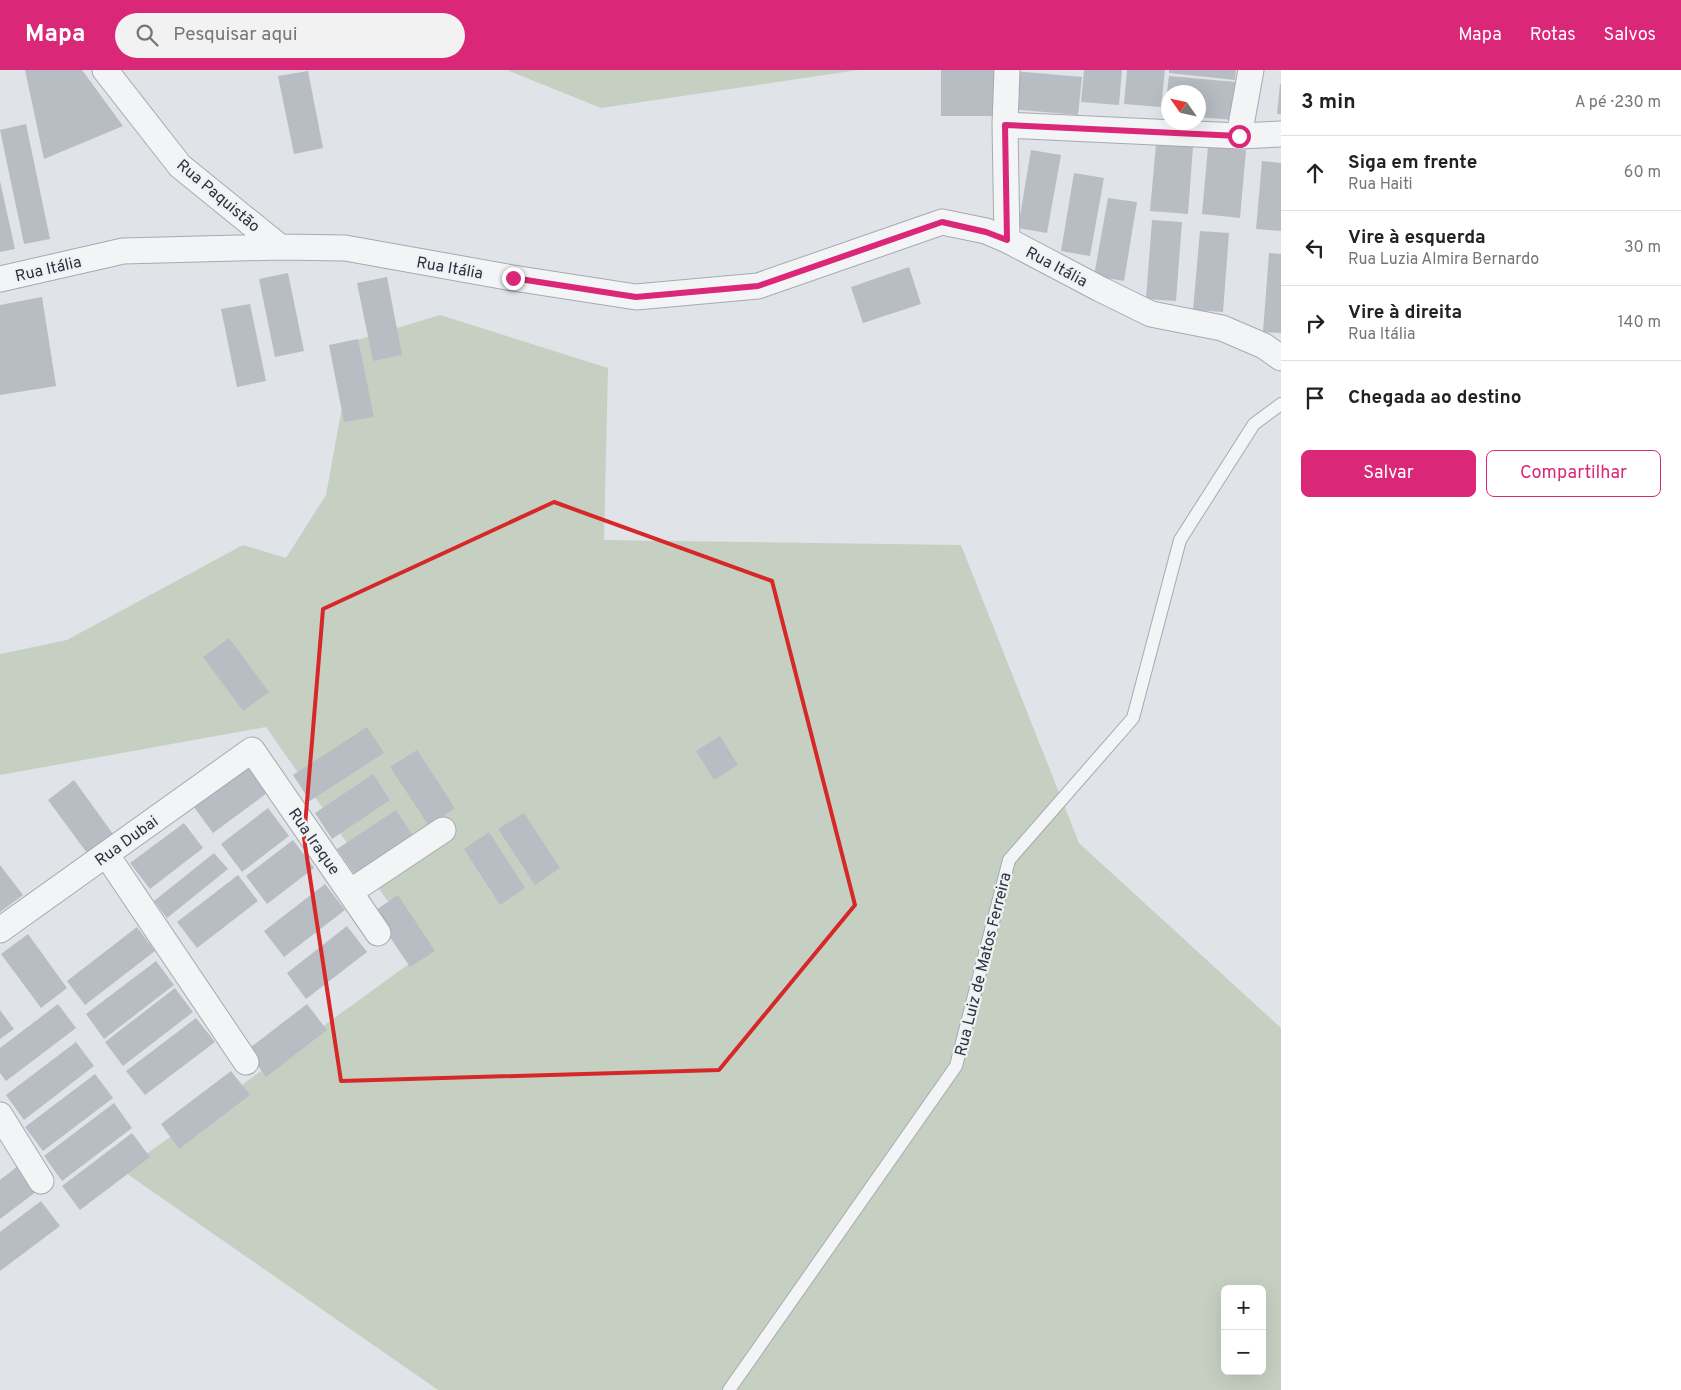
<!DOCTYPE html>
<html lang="pt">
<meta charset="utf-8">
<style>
body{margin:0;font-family:Overpass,sans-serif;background:#f2f2f2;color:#222}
.controls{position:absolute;right:15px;bottom:15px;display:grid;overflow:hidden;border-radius:8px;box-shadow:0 5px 20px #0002}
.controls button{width:45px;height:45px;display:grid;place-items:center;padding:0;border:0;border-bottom:1px solid #e0e0e0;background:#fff;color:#222;font:25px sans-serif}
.compass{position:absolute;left:1161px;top:15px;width:45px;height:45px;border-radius:50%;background:#fff;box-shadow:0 5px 20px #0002;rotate:304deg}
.stop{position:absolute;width:15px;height:15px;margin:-11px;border:4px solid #db2777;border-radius:50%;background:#fff}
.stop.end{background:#db2777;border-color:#fff;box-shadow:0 1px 5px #0008}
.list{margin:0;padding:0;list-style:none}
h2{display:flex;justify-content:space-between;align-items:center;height:65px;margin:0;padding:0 20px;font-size:21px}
h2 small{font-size:16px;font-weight:400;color:#767676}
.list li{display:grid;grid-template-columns:32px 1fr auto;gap:15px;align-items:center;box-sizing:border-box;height:75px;padding:0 20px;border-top:1px solid #e0e0e0}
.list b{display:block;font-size:19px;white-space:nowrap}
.list p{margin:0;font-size:16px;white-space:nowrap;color:#767676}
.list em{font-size:16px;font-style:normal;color:#767676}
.actions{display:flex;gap:10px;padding:15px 20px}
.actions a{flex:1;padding:11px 0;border:1px solid #db2777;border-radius:8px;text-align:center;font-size:18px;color:#db2777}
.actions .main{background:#db2777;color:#fff}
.icon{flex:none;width:28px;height:28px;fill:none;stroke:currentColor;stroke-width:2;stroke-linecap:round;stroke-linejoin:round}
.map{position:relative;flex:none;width:1281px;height:1320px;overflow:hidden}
header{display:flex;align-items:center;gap:30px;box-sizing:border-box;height:70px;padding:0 25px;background:#db2777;color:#fff}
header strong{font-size:24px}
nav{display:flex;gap:28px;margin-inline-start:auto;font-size:18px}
.search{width:350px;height:45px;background:#f2f2f2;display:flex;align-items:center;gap:12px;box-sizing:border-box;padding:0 18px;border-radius:28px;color:#767676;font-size:19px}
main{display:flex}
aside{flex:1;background:#fff}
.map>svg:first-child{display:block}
</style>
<header>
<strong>Mapa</strong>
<div class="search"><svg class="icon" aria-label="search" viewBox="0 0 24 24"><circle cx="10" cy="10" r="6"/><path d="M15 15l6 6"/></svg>Pesquisar aqui</div>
<nav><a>Mapa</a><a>Rotas</a><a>Salvos</a></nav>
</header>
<main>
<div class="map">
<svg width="1281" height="1320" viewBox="0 0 1281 1320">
<rect width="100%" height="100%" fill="#e0e3e7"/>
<path fill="#c6d0c2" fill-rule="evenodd" d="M507 0H858L601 38Z
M440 245 608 298 604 470 961 475 1079 773 1281 958V1320H438L123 1101 424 883 266 657 0 705V584L67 570 243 475 286 488 326 425 354 271ZM1225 1219H1262V1301H1225Z"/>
<path fill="#b8bdc4" d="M25 0H82L123 56 44 89Z
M941 0H998V46H941Z
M1084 0H1122L1119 35 1081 32Z
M1127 0H1165L1161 37 1124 34Z
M1169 0H1236L1235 10 1169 3Z
M308 1 323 78 294 84 278 6Z
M1014 1 1082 7 1078 45 1011 39Z
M1169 6 1236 12 1233 50 1198 47V22H1167Z
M1280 14H1281V44H1277Z
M26 54 50 169 24 174 0 60Z
M1156 74 1193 77 1188 144 1150 141Z
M1208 77 1246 80 1240 148 1202 144Z
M1031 80 1061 85 1047 163 1018 158Z
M1262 91 1281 93V161L1256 159Z
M1074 103 1104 108 1090 186 1061 181Z
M0 111 15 179 0 182Z
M1108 128 1137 132 1124 211 1094 206Z
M1152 150 1182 152 1176 231 1146 229Z
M1200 161 1229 163 1223 242 1193 240Z
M1269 183 1281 184V263L1263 262Z
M909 197 921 234 863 253 851 217Z
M288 203 304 281 275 287 259 209Z
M387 207 402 285 373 291 357 213Z
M42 227 56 316 0 325V235Z
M250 234 266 311 237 317 221 239Z
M358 269 374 347 344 352 329 275Z
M229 568 269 622 243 641 203 587Z
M367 657 384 683 310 731 293 705Z
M720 666 738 695 714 710 696 681Z
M417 680 455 738 429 756 390 697Z
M248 697 267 723 213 763 194 737Z
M373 704 390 730 332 769 315 743Z
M74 710 113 764 87 783 48 730Z
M268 738 289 766 242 802 221 774Z
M396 740 413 766 355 805 337 779Z
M524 743 560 798 535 815 498 759Z
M184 753 203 778 150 819 130 793Z
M489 762 525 818 500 835 464 779Z
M293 770 314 798 267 834 246 806Z
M214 783 228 799 167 848 154 831Z
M0 795 23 825 0 842Z
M238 805 258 831 197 878 177 852Z
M325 814 345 840 284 887 264 861Z
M398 825 435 881 410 897 373 842Z
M347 856 367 882 306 929 287 903Z
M137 857 155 881 85 935 67 911Z
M28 864 67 918 41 938 1 884Z
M156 891 174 915 104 969 86 944Z
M175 918 193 942 123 996 105 972Z
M58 934 76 958 6 1011 0 1003V978Z
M307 934 327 960 266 1007 247 980Z
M0 940 14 959 0 969Z
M196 948 215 972 145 1025 126 1001Z
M76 972 94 996 24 1050 6 1025Z
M231 1001 250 1025 179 1079 161 1054Z
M95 1004 113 1028 43 1081 25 1057Z
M114 1033 132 1058 62 1111 44 1086Z
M132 1063 150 1087 80 1140 62 1116Z
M18 1096 37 1121 0 1149V1110Z
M41 1131 60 1156 0 1201V1162Z"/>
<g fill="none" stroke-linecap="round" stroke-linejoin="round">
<defs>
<path id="service" d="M729 1320 956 996 1009 790 1133 648 1180 470 1254 354 1281 334"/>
<path id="minor" d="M105 0 180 96 280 177
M1007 0 1005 55 1007 170
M1005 55 1239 66 1281 64
M1239 66 1251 0
M0 209 123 181 280 177 345 178 513 208 636 227 758 216 942 152 986 161 1007 170 1100 219 1151 244 1222 258 1264 276 1281 288
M106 784 246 992
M350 822 443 760
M0 860 252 680 378 863
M0 1045 41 1111"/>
</defs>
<use href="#service" stroke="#a6aab1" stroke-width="14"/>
<use href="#minor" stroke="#a6aab1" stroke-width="27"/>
<use href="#service" stroke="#f2f4f6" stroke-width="12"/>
<use href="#minor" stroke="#f2f4f6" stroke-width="25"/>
</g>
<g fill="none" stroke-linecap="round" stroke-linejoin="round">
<path stroke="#db2777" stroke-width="6" d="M513 208 636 227 758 216 942 152 986 162 1007 170 1005 55 1239 66"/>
</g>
<path fill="none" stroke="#d62828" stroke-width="4" stroke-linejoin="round" d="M554 432 772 511 855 835 719 1000 341 1011 304 768 323 539Z"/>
<g text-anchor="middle" stroke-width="4.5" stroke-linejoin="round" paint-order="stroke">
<g font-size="16" fill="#2b323d" stroke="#eff2f5">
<text transform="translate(219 125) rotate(40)" y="6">Rua Paquistão</text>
<text transform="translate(1057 196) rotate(28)" y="6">Rua Itália</text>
<text transform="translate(450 197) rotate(10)" y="6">Rua Itália</text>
<text transform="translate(48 198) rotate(-13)" y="6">Rua Itália</text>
<text transform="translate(126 770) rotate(-36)" y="6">Rua Dubai</text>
<text transform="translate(315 771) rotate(55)" y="6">Rua Iraque</text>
<text transform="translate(982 894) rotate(-76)" y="6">Rua Luiz de Matos Ferreira</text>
</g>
</g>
</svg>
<div class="controls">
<button>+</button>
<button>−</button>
</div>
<svg class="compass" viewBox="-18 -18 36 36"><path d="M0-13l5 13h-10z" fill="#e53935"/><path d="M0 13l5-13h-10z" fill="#767676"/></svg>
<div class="stop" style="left:1239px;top:66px"></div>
<div class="stop end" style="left:513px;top:208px"></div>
</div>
<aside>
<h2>3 min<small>A pé · 230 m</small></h2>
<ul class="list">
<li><svg class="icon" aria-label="ahead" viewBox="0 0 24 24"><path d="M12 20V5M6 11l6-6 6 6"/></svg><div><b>Siga em frente</b><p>Rua Haiti</p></div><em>60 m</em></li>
<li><svg class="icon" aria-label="left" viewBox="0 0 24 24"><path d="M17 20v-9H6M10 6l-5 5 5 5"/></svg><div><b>Vire à esquerda</b><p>Rua Luzia Almira Bernardo</p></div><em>30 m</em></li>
<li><svg class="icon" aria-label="right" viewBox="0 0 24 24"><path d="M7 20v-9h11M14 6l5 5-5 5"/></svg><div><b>Vire à direita</b><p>Rua Itália</p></div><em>140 m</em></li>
<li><svg class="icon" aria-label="arrive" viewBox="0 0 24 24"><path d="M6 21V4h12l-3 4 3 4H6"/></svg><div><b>Chegada ao destino</b></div></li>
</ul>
<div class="actions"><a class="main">Salvar</a><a>Compartilhar</a></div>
</aside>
</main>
